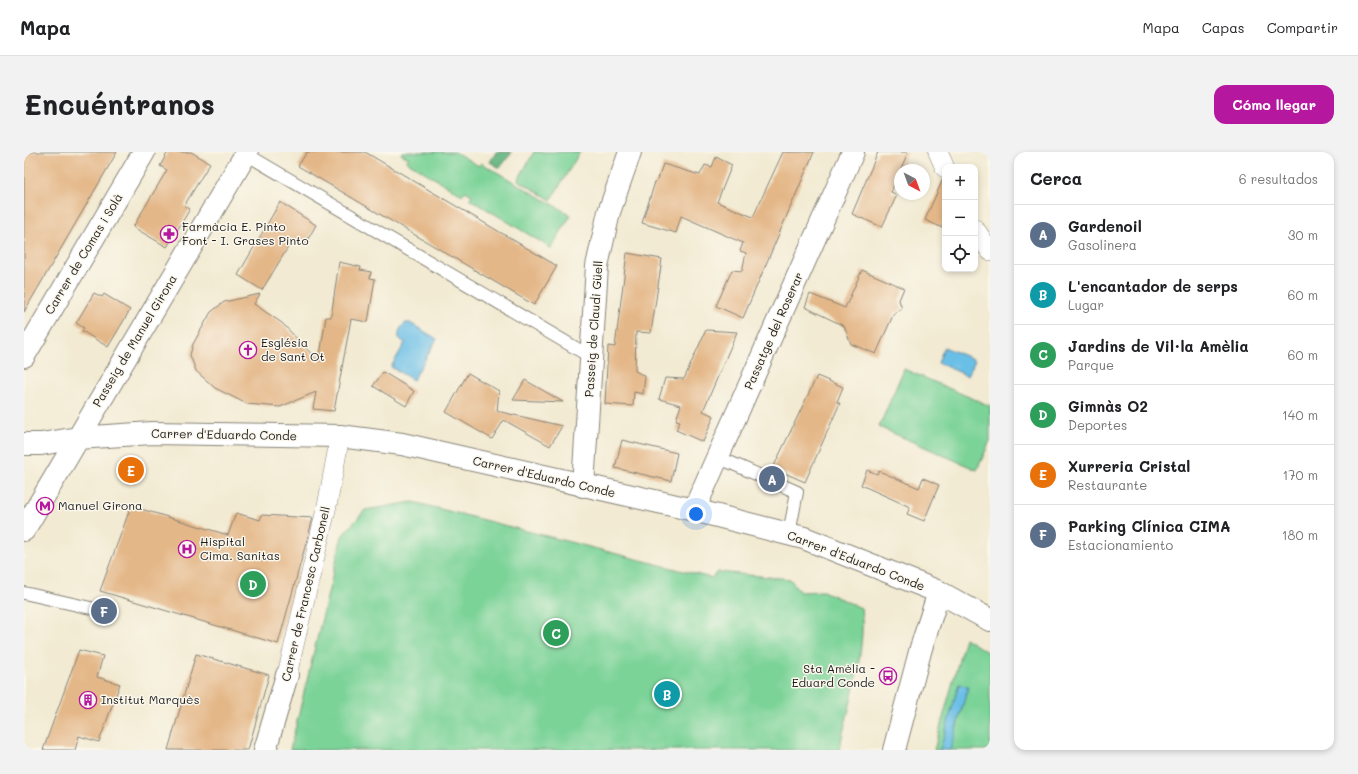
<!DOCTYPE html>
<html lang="es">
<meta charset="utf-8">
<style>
body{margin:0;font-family:Mali,sans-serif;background:#f2f2f2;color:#202124}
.controls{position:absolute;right:12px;top:12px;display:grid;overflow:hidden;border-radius:8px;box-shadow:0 2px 6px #0003}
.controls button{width:36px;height:36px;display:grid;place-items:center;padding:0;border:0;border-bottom:1px solid #e0e0e0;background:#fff;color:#202124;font:20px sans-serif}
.compass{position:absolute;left:870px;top:12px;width:36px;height:36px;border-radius:50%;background:#fff;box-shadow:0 2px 6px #0003;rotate:139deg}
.you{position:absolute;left:672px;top:362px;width:14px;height:14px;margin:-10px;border:3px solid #fff;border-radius:50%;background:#1a73e8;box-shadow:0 0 0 6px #1a73e833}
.badge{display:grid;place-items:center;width:26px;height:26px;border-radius:50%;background:#b5179e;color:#fff;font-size:13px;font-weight:700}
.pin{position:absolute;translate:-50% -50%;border:2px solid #fff;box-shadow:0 1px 4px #0006}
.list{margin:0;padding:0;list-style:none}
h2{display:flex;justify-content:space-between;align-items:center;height:52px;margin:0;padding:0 16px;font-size:17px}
h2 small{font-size:13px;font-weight:400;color:#757577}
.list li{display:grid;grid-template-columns:26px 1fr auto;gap:12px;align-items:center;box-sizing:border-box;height:60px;padding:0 16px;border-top:1px solid #e0e0e0}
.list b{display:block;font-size:15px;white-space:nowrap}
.list p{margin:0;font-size:13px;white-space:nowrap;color:#757577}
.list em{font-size:13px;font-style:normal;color:#757577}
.icon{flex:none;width:22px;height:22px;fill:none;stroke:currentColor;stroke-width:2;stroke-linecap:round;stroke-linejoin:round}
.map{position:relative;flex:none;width:966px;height:598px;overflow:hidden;border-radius:12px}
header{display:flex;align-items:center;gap:24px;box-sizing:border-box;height:56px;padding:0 20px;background:#fff;border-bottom:1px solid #e0e0e0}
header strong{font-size:19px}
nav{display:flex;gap:22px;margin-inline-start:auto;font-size:14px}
.intro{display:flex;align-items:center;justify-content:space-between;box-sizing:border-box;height:96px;padding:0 24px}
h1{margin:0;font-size:28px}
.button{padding:10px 18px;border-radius:12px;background:#b5179e;color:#fff;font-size:14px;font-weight:700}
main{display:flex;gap:24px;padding:0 24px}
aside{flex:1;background:#fff;border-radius:12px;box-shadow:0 2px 6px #0003}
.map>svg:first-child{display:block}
</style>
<header>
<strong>Mapa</strong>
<nav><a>Mapa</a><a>Capas</a><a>Compartir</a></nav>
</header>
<div class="intro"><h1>Encuéntranos</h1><a class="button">Cómo llegar</a></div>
<main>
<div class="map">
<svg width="966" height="598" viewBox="0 0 966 598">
<rect width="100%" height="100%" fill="#fbf7ec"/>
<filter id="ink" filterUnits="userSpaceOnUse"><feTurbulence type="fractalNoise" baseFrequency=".025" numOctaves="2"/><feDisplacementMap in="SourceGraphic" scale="8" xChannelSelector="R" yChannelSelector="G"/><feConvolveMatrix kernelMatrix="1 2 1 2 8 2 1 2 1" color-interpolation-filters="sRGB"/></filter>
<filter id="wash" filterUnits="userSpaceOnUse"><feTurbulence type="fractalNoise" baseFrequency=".012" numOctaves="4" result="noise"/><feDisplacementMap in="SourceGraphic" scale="16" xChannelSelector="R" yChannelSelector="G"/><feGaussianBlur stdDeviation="0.9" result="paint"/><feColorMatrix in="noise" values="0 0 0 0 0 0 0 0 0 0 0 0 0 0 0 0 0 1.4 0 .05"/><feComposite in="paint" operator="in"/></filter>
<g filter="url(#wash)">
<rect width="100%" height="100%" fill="#f2ead2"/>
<path fill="#7bd398" stroke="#4c785a" d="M378 0H431L455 14 457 11 547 63 527 96 446 47 448 43 441 39 438 43 382 9 385 6 377 2Z
M510 0H556L527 48 494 28Z
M880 217 966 254V289L953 318 855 275Z
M389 350 687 426 694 420 766 427 776 440 799 439 837 456C843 498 824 557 815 598H266L318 384 341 358Z
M941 486 966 502V598H910Z"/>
<path fill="#64b580" stroke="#40684e" d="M472 0H488L476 16 466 10Z"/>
<path fill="#6abfe7" stroke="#436e82" d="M382 171H386L413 187 389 228 367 215 381 191 375 186C374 180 376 175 382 171Z
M920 195 951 208 944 224 914 211Z
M935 532 944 535 926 598H916Z"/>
<g id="blocks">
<path fill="#e4b788" d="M0 0H93L0 160Z
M144 0H167L186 11 160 54 166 57 143 95 109 75 143 18 136 14Z
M283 0H341L533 114 510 153 274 14Z
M759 0H790L719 166 692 154 708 118 718 119 722 101 716 99 719 91 657 64 652 81 618 71 631 30 634 27 639 12 676 23 681 13 688 15 692 5 708 13 693 50 729 65Z
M854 0H884L867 40 873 43 858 75 828 62Z
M919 27H921V77L901 68Z
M256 50 292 73 280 94 269 87 238 138 214 123Z
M603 101 638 107 627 181 612 180 611 219 621 224 619 242 610 240 609 254 581 252 584 194 591 195Z
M315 110 337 115 336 118 347 120 346 126 351 127 344 170 327 167 310 259 289 257 292 240 256 255 223 252 191 236 172 219 166 203 169 192 187 160 200 150 236 142 230 152 258 171 295 210 302 165H307Z
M838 118 880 136 875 148 878 157 870 161 852 202 827 192 820 174 781 155 786 142 821 156Z
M70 141 78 145 80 142 106 158 84 195 58 179 60 176 52 171Z
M682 178 713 180 679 259 690 264 679 290 652 278 656 269 652 268 657 253 635 247 641 226 660 227Z
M359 220 390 239 382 254 349 234Z
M444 221 475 239 473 259 538 274 526 294 480 268 468 287 422 260Z
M793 224 819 235 813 250 816 251 781 330 749 316Z
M501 228 539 250 489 248Z
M598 288 653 301 647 329 591 316Z
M843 318 853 322 855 319 895 336 899 326 915 333 900 369 883 362 886 355 837 333Z
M107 354 204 383 212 361 236 368 238 363 289 366 254 492 76 439Z
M55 498 79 504 73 525 96 532 75 590 55 584 51 598H19Z
M172 502 245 523 224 598H144Z"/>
</g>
</g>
<g filter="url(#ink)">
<use href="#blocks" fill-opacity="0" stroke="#878377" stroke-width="1"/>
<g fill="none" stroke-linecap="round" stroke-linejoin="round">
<defs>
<path id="service" d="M222 2 567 205
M693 307 705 310 773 340 765 382
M0 441 80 459"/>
<path id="pedestrian" d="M914 0 921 16
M951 77 966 99
M263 523 304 349 316 284"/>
<path id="minor" d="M0 204 120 0
M559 334 573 114 585 60 606 0
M670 358 829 0
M241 598 263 523
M870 598 897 496 915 440"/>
<path id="tertiary" d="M0 292H17L54 286 128 281 316 284 378 292 670 358 780 386 915 440 966 468
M0 378 223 0"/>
</defs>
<use href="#service" stroke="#878377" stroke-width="14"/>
<use href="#pedestrian" stroke="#878377" stroke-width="20"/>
<use href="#minor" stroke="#878377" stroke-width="24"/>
<use href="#tertiary" stroke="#878377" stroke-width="24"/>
<use href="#service" stroke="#fff" stroke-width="12"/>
<use href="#pedestrian" stroke="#fff" stroke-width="19"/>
<use href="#minor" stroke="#fff" stroke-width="22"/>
<use href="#tertiary" stroke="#fff" stroke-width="22"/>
</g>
</g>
<defs>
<symbol id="pharmacy-ring" viewBox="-11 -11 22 22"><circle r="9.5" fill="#fbf7ec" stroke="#b5179e" stroke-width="1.5"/><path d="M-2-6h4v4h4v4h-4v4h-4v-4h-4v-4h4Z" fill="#b5179e"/></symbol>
<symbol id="church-ring" viewBox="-11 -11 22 22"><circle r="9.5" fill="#fbf7ec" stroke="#b5179e" stroke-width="1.5"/><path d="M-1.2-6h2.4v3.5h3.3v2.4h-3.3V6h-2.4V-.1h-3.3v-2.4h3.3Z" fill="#b5179e"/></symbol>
<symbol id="metro-ring" viewBox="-11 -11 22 22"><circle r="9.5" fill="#fbf7ec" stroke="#b5179e" stroke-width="1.5"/><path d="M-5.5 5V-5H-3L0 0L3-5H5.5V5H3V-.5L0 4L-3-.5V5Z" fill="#b5179e"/></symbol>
<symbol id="hospital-ring" viewBox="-11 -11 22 22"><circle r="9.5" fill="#fbf7ec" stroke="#b5179e" stroke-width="1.5"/><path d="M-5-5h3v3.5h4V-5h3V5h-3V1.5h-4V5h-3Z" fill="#b5179e"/></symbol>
<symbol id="bus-ring" viewBox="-11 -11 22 22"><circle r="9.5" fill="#fbf7ec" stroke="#b5179e" stroke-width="1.5"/><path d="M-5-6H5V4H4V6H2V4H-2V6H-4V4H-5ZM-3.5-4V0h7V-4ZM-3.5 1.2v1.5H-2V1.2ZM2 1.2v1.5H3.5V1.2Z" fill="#b5179e"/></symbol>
<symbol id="building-ring" viewBox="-11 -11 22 22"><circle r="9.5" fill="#fbf7ec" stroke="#b5179e" stroke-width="1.5"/><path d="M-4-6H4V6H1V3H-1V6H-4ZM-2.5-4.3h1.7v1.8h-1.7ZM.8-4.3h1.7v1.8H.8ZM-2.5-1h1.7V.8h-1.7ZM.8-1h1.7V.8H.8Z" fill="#b5179e"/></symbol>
</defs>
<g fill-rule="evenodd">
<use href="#pharmacy-ring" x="135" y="72" width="20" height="20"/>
<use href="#church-ring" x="214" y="188" width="20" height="20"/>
<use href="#metro-ring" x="11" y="344" width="20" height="20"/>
<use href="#hospital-ring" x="153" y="387" width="20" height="20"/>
<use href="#bus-ring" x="854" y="514" width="20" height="20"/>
<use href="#building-ring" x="54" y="538" width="20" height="20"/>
</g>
<g text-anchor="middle" stroke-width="3" stroke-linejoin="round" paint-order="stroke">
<g font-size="12" fill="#1c1c1c" stroke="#fbf7ec" text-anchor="start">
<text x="158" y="79">Farmàcia E. Pinto<tspan x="158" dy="14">Font - I. Grases Pinto</tspan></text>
<text x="237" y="195">Església<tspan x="237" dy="14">de Sant Ot</tspan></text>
<text x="34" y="358">Manuel Girona</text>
<text x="176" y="394">Hispital<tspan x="176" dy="14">Cima. Sanitas</tspan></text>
<text x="851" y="521" text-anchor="end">Sta Amèlia -<tspan x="851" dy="14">Eduard Conde</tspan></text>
<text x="77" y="552">Institut Marquès</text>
</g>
<g font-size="12" fill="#1c1c1c" stroke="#fbf7ec">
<text transform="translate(60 102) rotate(-59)" y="4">Carrer de Comas i Solà</text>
<text transform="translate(570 177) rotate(-86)" y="4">Passeig de Claudi Güell</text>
<text transform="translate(750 179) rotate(-66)" y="4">Passatge del Roserar</text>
<text transform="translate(111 189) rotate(-59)" y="4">Passeig de Manuel Girona</text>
<text transform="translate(200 283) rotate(1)" y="4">Carrer d'Eduardo Conde</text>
<text transform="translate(520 325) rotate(13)" y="4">Carrer d'Eduardo Conde</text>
<text transform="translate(832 409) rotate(21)" y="4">Carrer d'Eduardo Conde</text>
<text transform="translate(282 442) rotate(-77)" y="4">Carrer de Francesc Carbonell</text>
</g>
</g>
</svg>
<div class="controls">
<button>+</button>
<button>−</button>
<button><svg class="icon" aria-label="locate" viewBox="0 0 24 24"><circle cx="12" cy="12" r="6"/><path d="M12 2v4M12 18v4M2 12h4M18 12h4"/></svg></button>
</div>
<svg class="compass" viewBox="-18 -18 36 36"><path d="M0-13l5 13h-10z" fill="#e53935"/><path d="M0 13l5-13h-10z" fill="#757577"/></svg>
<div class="you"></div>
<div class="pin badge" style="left:748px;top:327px;background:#5c6f8a">A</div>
<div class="pin badge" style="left:643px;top:542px;background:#0f9aa8">B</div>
<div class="pin badge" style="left:532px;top:481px;background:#2e9e5b">C</div>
<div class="pin badge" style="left:229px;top:432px;background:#2e9e5b">D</div>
<div class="pin badge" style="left:107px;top:318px;background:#e8710a">E</div>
<div class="pin badge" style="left:80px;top:459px;background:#5c6f8a">F</div>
</div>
<aside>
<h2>Cerca<small>6 resultados</small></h2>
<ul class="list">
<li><span class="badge" style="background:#5c6f8a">A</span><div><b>Gardenoil</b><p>Gasolinera</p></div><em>30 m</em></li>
<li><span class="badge" style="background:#0f9aa8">B</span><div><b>L'encantador de serps</b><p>Lugar</p></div><em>60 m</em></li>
<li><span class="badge" style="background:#2e9e5b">C</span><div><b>Jardins de Vil·la Amèlia</b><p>Parque</p></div><em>60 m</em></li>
<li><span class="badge" style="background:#2e9e5b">D</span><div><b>Gimnàs O2</b><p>Deportes</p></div><em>140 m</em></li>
<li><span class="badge" style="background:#e8710a">E</span><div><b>Xurreria Cristal</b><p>Restaurante</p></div><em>170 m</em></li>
<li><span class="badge" style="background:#5c6f8a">F</span><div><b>Parking Clínica CIMA</b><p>Estacionamiento</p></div><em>180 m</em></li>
</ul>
</aside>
</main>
